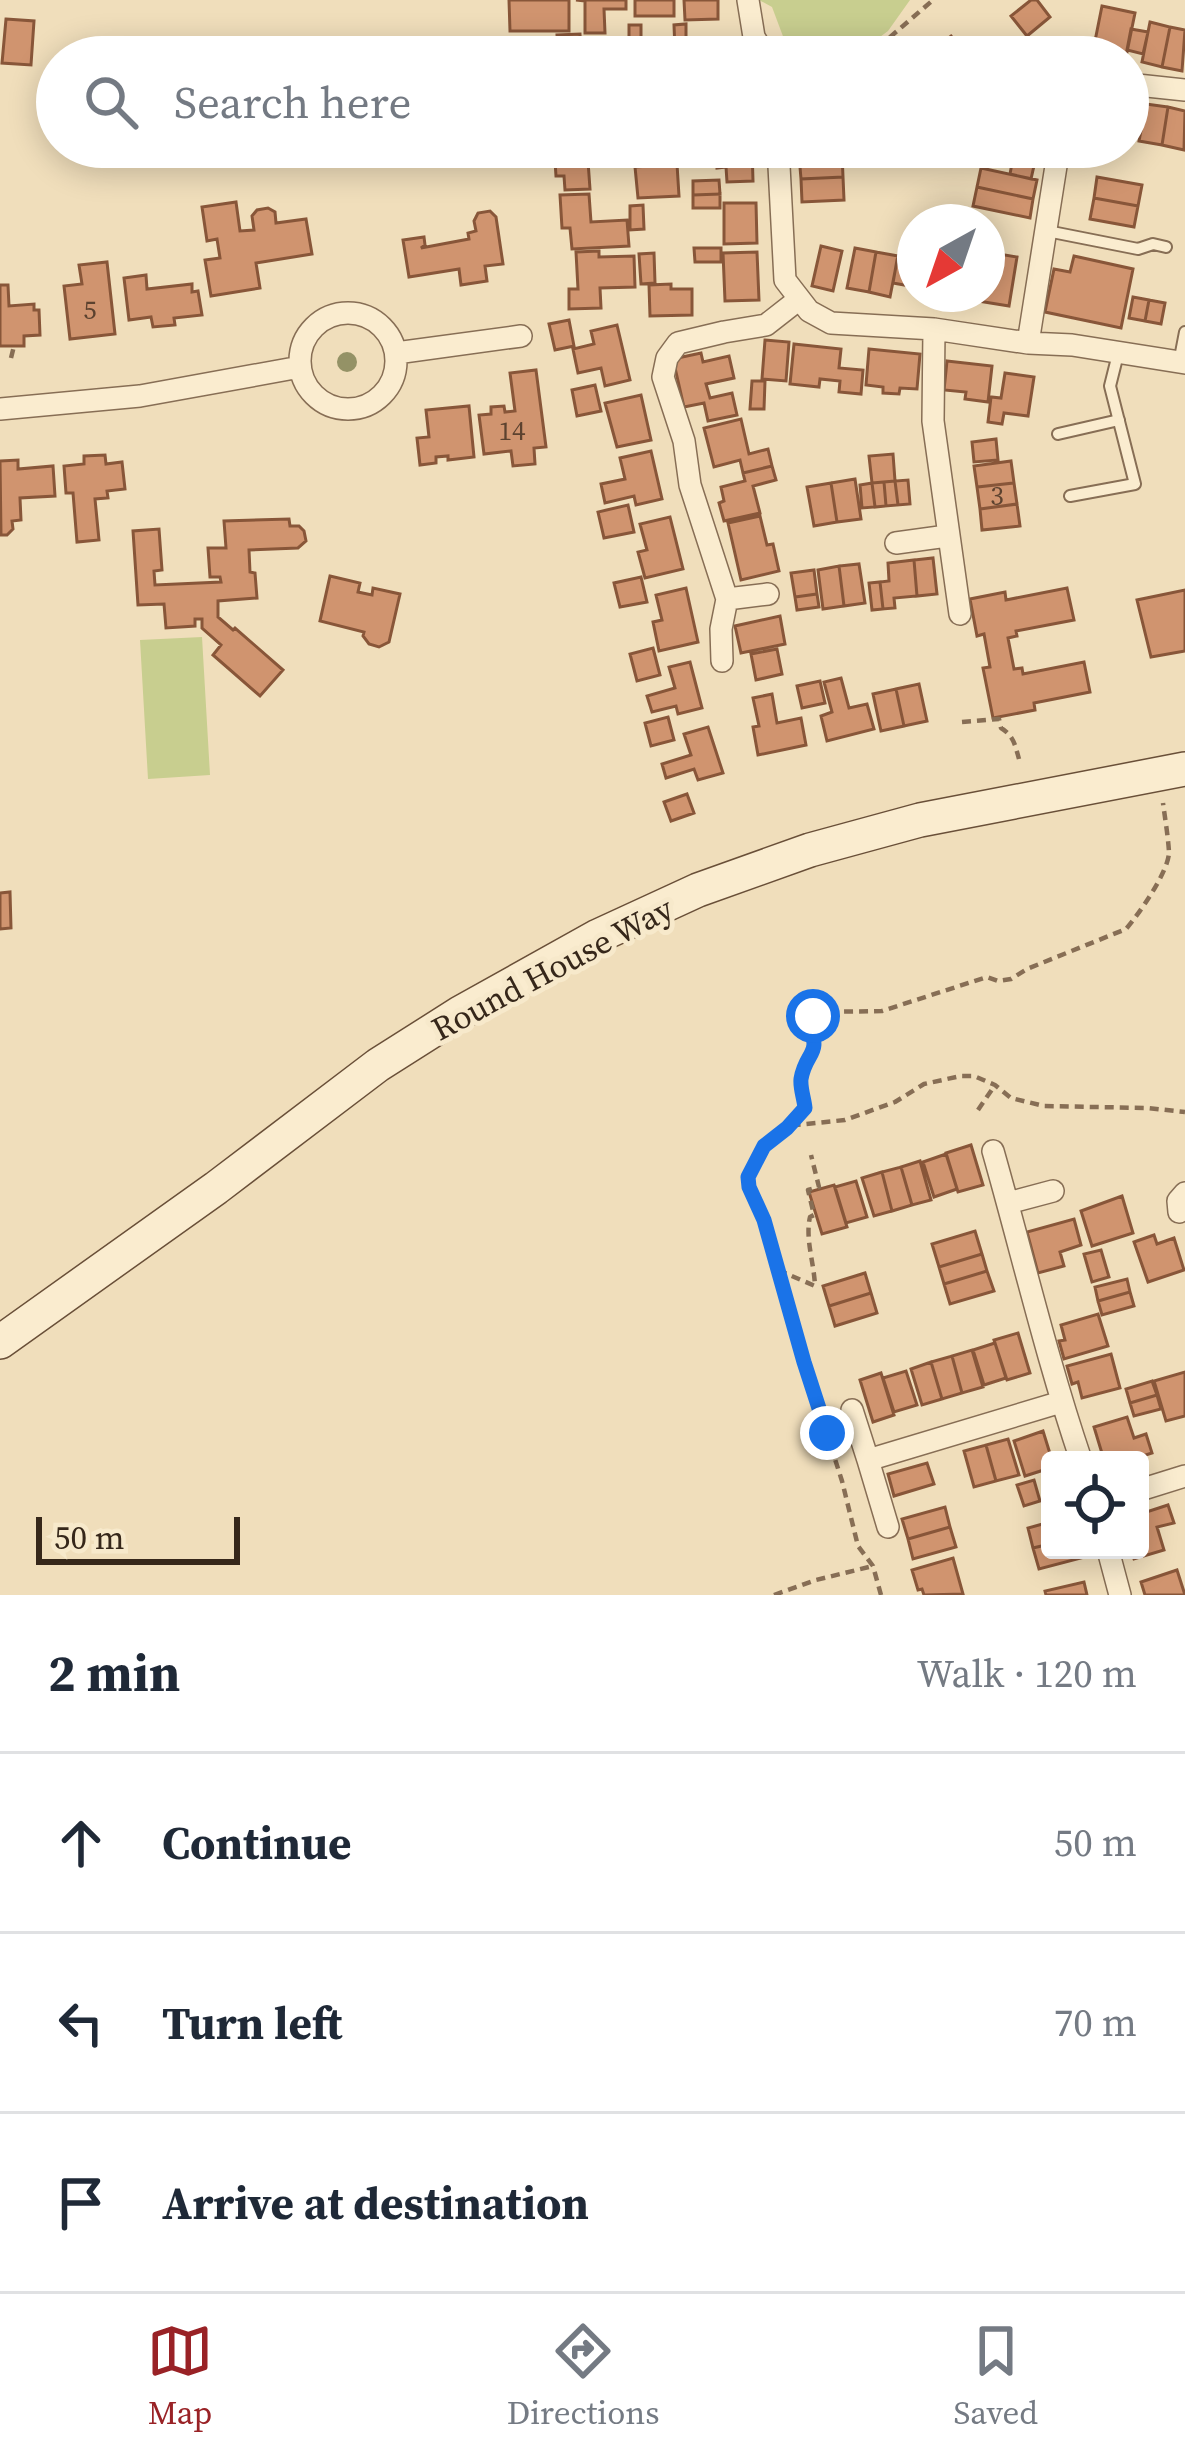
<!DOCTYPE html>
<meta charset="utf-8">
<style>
body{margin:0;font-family:"Source Serif 4",serif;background:#f6f6f7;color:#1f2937}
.controls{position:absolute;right:36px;bottom:36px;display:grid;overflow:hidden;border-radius:12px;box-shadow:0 6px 30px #0003}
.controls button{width:108px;height:108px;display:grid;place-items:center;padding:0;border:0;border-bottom:3px solid #e0e1e3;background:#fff;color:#1f2937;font:60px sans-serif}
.compass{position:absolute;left:897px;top:204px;width:108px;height:108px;border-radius:50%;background:#fff;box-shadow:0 6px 30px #0003;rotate:220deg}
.scale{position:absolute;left:36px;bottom:30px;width:204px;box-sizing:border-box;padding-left:12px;border:6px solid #36271a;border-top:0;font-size:33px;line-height:42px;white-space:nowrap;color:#36271a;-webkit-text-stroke:9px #f7e9cb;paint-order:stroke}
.stop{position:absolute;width:36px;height:36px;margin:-27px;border:9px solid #1a73e8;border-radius:50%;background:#fff}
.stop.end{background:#1a73e8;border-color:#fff;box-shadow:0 3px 12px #0008}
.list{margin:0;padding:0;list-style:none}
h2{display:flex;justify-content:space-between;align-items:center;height:156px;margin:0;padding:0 48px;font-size:51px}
h2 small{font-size:39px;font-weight:400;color:#747a83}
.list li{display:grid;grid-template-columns:78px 1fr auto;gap:36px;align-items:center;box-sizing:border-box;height:180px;padding:0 48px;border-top:3px solid #e0e1e3}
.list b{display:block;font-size:45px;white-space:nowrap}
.list em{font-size:39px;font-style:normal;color:#747a83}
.icon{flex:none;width:66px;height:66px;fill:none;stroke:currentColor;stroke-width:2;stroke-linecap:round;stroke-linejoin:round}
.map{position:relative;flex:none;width:1185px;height:1595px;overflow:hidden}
.search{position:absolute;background:#fff;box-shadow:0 6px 30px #0003;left:36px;right:36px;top:36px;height:132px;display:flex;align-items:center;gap:30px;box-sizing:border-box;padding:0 42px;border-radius:66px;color:#747a83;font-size:45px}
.sheet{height:696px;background:#fff}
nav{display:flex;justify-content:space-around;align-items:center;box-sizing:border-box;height:168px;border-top:3px solid #e0e1e3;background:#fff;font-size:33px;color:#747a83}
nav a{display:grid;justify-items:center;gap:6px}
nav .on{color:#992226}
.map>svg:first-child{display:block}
</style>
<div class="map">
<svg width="1185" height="1595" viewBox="0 0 1185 1595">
<rect width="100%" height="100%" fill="#f0debb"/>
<path fill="#c8ce8f" d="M759 0H910L888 31 853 57H804L784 39 772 7Z
M202 637 210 775 148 779 140 640Z"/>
<path fill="#d0946f" stroke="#885639" stroke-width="3" d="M509 0H569V31H510Z
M576 0H626V9H604L605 33H585V1Z
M635 0H674V16H635Z
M684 0H718V19L685 20Z
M1031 0H1037L1050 17 1027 36 1011 16Z
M1102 6 1135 13 1126 57 1092 56Z
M6 19 34 21 31 65 2 63Z
M1150 22 1170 27 1162 67 1142 62Z
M686 24V51H675L674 25Z
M629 25H641V49H629Z
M1170 27 1185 30 1182 71 1162 67Z
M1131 29 1148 32 1143 54 1127 50Z
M580 34 581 57H558L557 35Z
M951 36 967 57H924Z
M1146 104 1168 107 1162 145 1139 141Z
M1168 107 1185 111 1184 150 1162 145Z
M1130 110 1144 113 1140 133 1128 131Z
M561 147H587L590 189 565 190 564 176H556L555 161H562Z
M716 147H752L753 181 727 182 726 167 717 168Z
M1004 147H1046L1043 158 1004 150Z
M1014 152 1036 157 1031 179 1010 174Z
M842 153 843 177 801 179 799 155Z
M677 164 679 196 638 198 635 167Z
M981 168 1037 180 1033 199 977 187Z
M843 177 844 200 802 202 801 179Z
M1097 177 1142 185 1138 206 1094 198Z
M719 180 720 194 693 195V181Z
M977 187 1033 199 1030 218 973 206Z
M589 194 591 222 627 220 629 246 572 249 570 228H562L560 195Z
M720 194V208H693V195Z
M1094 198 1138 206 1134 227 1090 219Z
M236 202 240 231 254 230 252 216 257 210 268 208 275 212 276 223 306 219 312 254 256 263 260 288 211 296 205 260 220 258 217 239 207 241 202 207Z
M724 203H756L757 243 724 244Z
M643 205 644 229 630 230V206Z
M490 211 496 217 503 264 485 266 487 281 461 285 459 269 409 277 403 240 424 237 425 245 421 248 469 239 468 233 476 231 474 221 478 213Z
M821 246 842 251 833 291 812 286Z
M694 248H721V262H695Z
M855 248 876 252 869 292 847 288Z
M599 251V257L634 256 635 287 600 288 601 308 569 309V289H578L576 252Z
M757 252 759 300 725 301 723 253Z
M876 252 898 256 890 297 869 292Z
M987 252 1017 257 1009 306 978 301 979 294H987Z
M654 253 655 283 641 284 639 254Z
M1074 256 1133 269 1121 328 1045 312 1054 269 1070 272Z
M897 260 915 263V287L893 283Z
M107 262 115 334 70 339 64 286 82 284 79 265Z
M146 275 147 289 192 284V292L198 291 202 315 174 318 175 325 153 327 151 317 129 320 124 278Z
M671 284V289H692V315L650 316 649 285Z
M0 285H8L9 306 34 304V310H39L40 335 24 336V346H0Z
M938 294H966L964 306 937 300Z
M1133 297 1149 300 1145 321 1129 318Z
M1149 300 1165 303 1161 324 1145 321Z
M569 320 574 346 555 350 549 324Z
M617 325 630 380 605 386 601 368 578 373 573 349 594 344 591 331Z
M765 340 789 342 786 381 762 379Z
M794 344 841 349 839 368 863 370 861 394 839 392 840 381 820 379 819 387 790 384Z
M869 349 920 354 917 389 900 388 899 394 883 393V387L866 385Z
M701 353 703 362 729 356 734 378 706 384 710 398 732 393 737 415 708 421 704 403 684 407 673 359Z
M947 361 992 366 988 402 965 399 966 392 944 390Z
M536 370 546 447 534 448 535 464 513 466 511 451 484 454 479 415 491 414V407L504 406 505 412 515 411 510 373Z
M1005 373 1034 377 1028 416 1004 413 1002 424 988 422 991 397 1001 398Z
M752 381H765L764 409H750Z
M595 385 601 411 577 416 572 390Z
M641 395 651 440 617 447 605 403Z
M469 406 474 457 448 460V456L436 457V463L420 465 417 438 429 437 426 410Z
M741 419 749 454 768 449 772 466 743 473 740 460 714 467 704 428Z
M996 439 998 460 974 462 972 442Z
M651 451 662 499 636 505 634 496 605 503 601 484 625 479 620 458Z
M893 454 895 481 872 483 869 456Z
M105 455 106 464 122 462 125 489 107 491 108 498 95 499 99 540 77 542 73 493H66L64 466 84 464V456Z
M18 460V469L53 466 55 496 20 498 21 520 12 521 13 529 7 535H1L0 461Z
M1011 461 1014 483 977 487 974 466Z
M772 466 776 480 753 486 760 513 724 521 719 503 724 501 721 487 745 481 743 473Z
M855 479 861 519 837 522 831 483Z
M908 480 910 504 898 505 895 481Z
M895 481 898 505 886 506 884 482Z
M884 482 886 506 875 507 872 483Z
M831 483 837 522 814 526 807 487Z
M872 483 875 507 862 508 860 485Z
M1014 483 1017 504 980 509 977 487Z
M1017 504 1020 526 982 530 980 509Z
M628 505 634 532 604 538 598 512Z
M760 516 767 545 773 544 779 571 741 580 728 523Z
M670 517 683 569 645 578 638 552 647 550 640 524Z
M289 519 290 526H299L304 531 306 541 298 548 249 550 250 572 255 573 257 598 218 601V617L233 630 235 628 283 670 260 696 213 655 221 645 202 628V619H195V626L166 628 164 604 138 605 133 531 159 529 162 570 154 571 155 585 221 582 220 577H210L208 548H226L224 521Z
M933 558 937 594 917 596 914 560Z
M914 560 917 596 894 598 895 608 883 609 880 582 889 581 888 563Z
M859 564 865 603 844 606 839 566Z
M839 566 844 606 823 609 818 570Z
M814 570 817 594 795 597 791 573Z
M330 576 360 583 358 592 372 595 373 588 400 594 389 642 379 647 369 644 363 636 364 632 320 621Z
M641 577 647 602 620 607 614 583Z
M880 582 883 609 872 610 869 583Z
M686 588 698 642 659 651 653 622 662 620 656 595Z
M1067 588 1074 620 1016 631 1017 636 1008 638 1014 669 1022 668 1023 674 1084 662 1090 692 1034 703 1035 710 993 718 983 668 990 667 984 634 977 636 970 599 1005 592 1006 600Z
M1185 590V651L1151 657 1137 600Z
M817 594 819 607 797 610 795 597Z
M780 616 785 644 741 653 735 626Z
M653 648 660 675 637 681 630 654Z
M777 649 782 674 756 680 751 654Z
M690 662 702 708 678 714 676 706 652 712 647 696 675 688 669 667Z
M841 678 849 708 867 704 874 729 827 741 821 716 832 712 824 682Z
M820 681 825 703 802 708 797 686Z
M919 684 927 721 904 726 896 689Z
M896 689 904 726 881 731 873 694Z
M772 694 777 723 801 718 806 745 758 755 753 727 759 726 753 698Z
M668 717 674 740 651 746 645 723Z
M708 727 723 773 698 780 694 769 666 778 662 764 691 755 684 734Z
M687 794 694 813 671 821 664 802Z
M10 892 11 928 0 929V893Z
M971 1145 983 1185 958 1192 946 1153Z
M946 1154 957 1189 934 1197 923 1162Z
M920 1161 931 1200 912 1205 901 1167Z
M901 1167 912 1205 892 1211 882 1172Z
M882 1172 892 1211 874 1216 862 1178Z
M856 1181 867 1217 846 1223 835 1187Z
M834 1185 847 1227 822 1234 809 1192Z
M1122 1196 1133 1233 1092 1246 1081 1211Z
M1074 1219 1081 1245 1060 1252 1064 1266 1038 1273 1027 1232Z
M975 1231 982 1254 939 1267 932 1244Z
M1154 1235 1157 1244 1174 1238 1184 1270 1148 1282 1134 1242Z
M1101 1250 1109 1277 1092 1282 1084 1254Z
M982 1254 987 1271 944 1284 939 1267Z
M987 1271 994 1291 950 1304 944 1284Z
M865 1273 871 1293 829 1306 823 1286Z
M1127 1279 1130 1292 1098 1301 1095 1287Z
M1130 1292 1134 1306 1102 1315 1098 1301Z
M871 1293 877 1313 835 1326 829 1306Z
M1098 1314 1108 1346 1064 1359 1059 1341 1065 1340 1061 1325Z
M1018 1333 1030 1373 1007 1380 994 1340Z
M995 1343 1006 1378 984 1385 973 1350Z
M972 1350 983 1387 962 1393 952 1356Z
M1111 1354 1120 1388 1082 1398 1078 1382 1072 1384 1067 1366Z
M952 1356 962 1393 942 1399 931 1362Z
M931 1362 942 1399 922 1405 911 1369Z
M906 1371 917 1405 894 1412 883 1378Z
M1185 1372V1416L1166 1421 1154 1381Z
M881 1373 894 1415 873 1422 860 1380Z
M1152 1381 1157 1395 1130 1403 1126 1389Z
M1157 1395 1161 1409 1134 1416 1130 1403Z
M1127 1417 1134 1438 1146 1434 1152 1453 1130 1460H1104L1094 1427Z
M1043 1431 1052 1460 1050 1468 1025 1476 1014 1441Z
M1008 1439 1019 1475 996 1481 986 1445Z
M986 1445 996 1481 974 1487 964 1451Z
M927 1463 934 1484 894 1496 888 1474Z
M1034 1480 1040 1501 1024 1506 1017 1485Z
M1168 1505 1174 1523 1157 1527 1164 1550 1134 1559 1131 1550H1140V1514Z
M945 1507 950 1527 908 1539 902 1519Z
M1050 1522V1544L1033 1548 1028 1528Z
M950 1527 956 1547 913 1559 908 1539Z
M1050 1544V1550H1079L1081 1558 1039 1569 1033 1548Z
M953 1558 963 1594 924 1595 922 1589 918 1590 912 1570Z
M1177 1570 1185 1595H1145L1141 1582Z
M1084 1582 1087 1595H1046L1045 1591Z"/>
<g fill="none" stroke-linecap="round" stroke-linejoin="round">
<defs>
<path id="lane" d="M1047 231 1138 249 1153 244 1166 247
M1179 363 1185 332
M1058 434 1119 420
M1070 496 1135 484 1110 386 1118 354"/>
<path id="street" d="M748 0 754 37 766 57
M1128 84 1185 90
M778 147 785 280 809 311 831 323 934 329 1028 343 1072 345 1185 363
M300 361a48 48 0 1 1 96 0a48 48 0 1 1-96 0Z
M934 329 933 421 960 614
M1028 343 1059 147
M396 353 521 336
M0 409 140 396 300 367
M896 543 947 536
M727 599 768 594
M722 661 721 629 727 599 690 485 684 441 663 377 667 358 678 343 724 332 766 325 798 300
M993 1151C1022 1253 1047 1360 1081 1460
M1008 1203 1053 1191
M1179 1212 1178 1201 1185 1193
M852 1410 868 1460
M1140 1490 1185 1476
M888 1527 868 1460 1061 1402
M1108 1550 1120 1595"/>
<path id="secondary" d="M0 1342 216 1188 378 1065 460 1013 598 936 698 890 810 850 920 820 1185 769"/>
</defs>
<use href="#lane" stroke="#876e55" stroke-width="14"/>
<use href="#street" stroke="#876e55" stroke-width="24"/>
<use href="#secondary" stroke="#694f38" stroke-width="36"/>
<path stroke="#876e55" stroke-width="4.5" stroke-dasharray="9 6" stroke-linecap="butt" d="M867 57 933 0
M11 358 14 346
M962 722 999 719 1001 728C1014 736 1015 745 1019 759
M978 1110 995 1085
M791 1124 805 1108C804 1100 801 1093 801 1086 800 1057 824 1061 809 1023L813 1016 821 1012 882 1011 987 977 998 981 1011 979 1027 969 1126 929C1139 914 1169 871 1169 852 1168 836 1165 818 1163 803
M778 1270 815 1286C814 1262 805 1239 810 1217L814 1215 808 1190 819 1187 811 1155
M774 1595 816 1580 873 1566
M881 1595 873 1566 858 1546 842 1481 804 1362 764 1220 749 1187 748 1177 764 1146 778 1133 796 1125 845 1120 895 1102 924 1084 961 1076H974L995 1085 1011 1098 1044 1106 1148 1108 1185 1112"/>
<use href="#lane" stroke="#faeccf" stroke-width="10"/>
<use href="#street" stroke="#faeccf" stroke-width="21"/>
<use href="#secondary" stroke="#faeccf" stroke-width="33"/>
</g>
<circle fill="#949266" cx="347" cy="362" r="10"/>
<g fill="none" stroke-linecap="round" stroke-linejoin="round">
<path stroke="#1a73e8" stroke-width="15" d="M813 1016 809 1023C822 1057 806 1050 801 1079 800 1088 804 1098 805 1108L787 1128 764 1146 748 1177 749 1187 764 1220 804 1362 827 1433"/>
</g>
<g text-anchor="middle" stroke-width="10" stroke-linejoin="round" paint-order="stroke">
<g font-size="27" fill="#5c422f">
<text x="90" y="319">5</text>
<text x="512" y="440">14</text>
<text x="997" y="505">3</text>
</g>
<g font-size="33" fill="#36271a" stroke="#f7e9cb">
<text transform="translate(552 968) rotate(-28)" y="12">Round House Way</text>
</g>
</g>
</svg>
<div class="controls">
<button><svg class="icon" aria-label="locate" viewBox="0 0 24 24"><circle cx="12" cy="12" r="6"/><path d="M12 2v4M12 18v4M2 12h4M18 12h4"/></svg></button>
</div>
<svg class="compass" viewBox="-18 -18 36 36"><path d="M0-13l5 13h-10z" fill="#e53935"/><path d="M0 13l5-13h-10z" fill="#747a83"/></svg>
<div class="scale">50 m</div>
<div class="stop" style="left:813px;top:1016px"></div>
<div class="stop end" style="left:827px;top:1433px"></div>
<div class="search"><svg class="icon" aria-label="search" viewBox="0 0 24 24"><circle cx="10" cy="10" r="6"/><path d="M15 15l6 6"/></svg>Search here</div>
</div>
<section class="sheet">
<h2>2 min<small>Walk · 120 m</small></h2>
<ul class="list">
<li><svg class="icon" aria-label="ahead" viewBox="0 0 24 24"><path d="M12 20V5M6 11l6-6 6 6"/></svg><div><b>Continue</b></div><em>50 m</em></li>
<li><svg class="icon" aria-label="left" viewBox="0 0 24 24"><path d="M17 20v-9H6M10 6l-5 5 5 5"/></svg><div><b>Turn left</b></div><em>70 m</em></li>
<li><svg class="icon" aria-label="arrive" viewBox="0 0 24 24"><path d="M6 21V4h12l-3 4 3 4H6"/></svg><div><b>Arrive at destination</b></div></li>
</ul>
</section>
<nav>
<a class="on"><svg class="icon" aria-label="map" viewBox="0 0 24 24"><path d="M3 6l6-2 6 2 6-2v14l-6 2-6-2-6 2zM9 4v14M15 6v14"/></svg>Map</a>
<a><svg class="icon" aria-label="directions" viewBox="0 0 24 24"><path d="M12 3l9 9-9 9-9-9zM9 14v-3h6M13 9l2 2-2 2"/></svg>Directions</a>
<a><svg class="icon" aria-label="saved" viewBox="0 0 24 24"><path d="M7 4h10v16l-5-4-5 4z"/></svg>Saved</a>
</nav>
